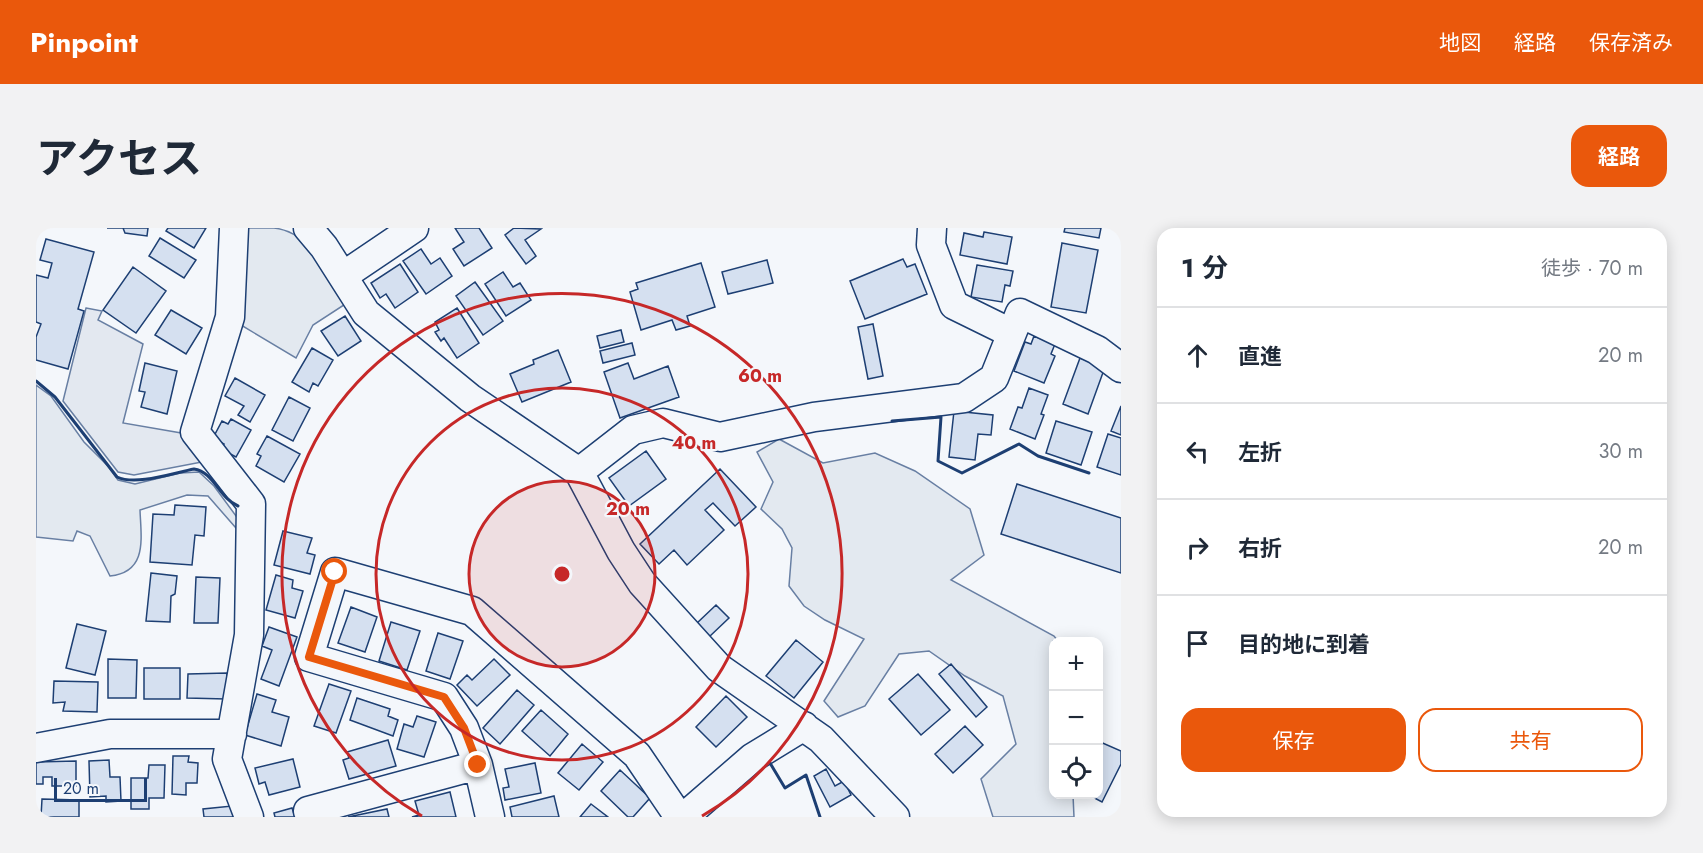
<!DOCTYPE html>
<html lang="ja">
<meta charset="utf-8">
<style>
body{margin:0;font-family:Jost,"Noto Sans JP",sans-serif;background:#f2f2f3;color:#1f2937}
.controls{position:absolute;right:18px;bottom:18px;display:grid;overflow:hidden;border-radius:12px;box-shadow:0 3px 15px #0003}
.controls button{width:54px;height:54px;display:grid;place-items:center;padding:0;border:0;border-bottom:2px solid #e0e1e3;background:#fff;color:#1f2937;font:30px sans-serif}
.scale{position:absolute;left:18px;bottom:15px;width:93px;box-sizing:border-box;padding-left:6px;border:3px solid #1d3f73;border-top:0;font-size:16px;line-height:21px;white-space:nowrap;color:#1d3f73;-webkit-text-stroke:4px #f4f7fb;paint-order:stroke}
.stop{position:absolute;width:18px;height:18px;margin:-14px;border:4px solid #ea580c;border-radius:50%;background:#fff}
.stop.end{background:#ea580c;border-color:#fff;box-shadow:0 2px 6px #0008}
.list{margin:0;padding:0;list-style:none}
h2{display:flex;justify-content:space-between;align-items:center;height:78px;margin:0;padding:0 24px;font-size:26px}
h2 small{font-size:20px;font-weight:400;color:#747a83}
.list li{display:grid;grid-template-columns:39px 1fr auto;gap:18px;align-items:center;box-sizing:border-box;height:96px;padding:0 24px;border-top:2px solid #e0e1e3}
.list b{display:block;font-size:22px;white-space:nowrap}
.list em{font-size:20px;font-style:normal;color:#747a83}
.actions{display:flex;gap:12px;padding:18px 24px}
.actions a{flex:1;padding:14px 0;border:2px solid #ea580c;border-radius:18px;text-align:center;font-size:21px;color:#ea580c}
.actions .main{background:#ea580c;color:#fff}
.icon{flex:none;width:33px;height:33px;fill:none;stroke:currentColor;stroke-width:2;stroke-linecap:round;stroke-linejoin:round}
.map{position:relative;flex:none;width:1085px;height:589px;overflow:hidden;border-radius:18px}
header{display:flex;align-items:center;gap:36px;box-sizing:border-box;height:84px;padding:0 30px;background:#ea580c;color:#fff}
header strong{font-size:28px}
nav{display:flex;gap:33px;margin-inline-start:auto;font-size:21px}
.intro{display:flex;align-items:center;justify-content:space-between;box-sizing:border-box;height:144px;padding:0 36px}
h1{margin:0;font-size:42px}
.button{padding:15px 27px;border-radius:18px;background:#ea580c;color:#fff;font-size:21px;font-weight:700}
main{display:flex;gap:36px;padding:0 36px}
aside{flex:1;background:#fff;border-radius:18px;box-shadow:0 3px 15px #0003}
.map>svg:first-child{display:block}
</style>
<header>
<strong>Pinpoint</strong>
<nav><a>地図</a><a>経路</a><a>保存済み</a></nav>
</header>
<div class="intro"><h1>アクセス</h1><a class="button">経路</a></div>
<main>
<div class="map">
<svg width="1085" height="589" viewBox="0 0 1085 589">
<rect width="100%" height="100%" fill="#f4f7fb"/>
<path fill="#e3e9f0" stroke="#687fa3" stroke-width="1.5" d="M210 0C219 0 229 0 238 0 276 4 293 47 311 75L277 97 260 130 205 97Z
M0 157 15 168 48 214 72 238 82 252 99 256 144 245 163 244 178 258 203 292 200 300 172 268 151 267 104 282C105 310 112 344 74 348L54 308 41 303 37 313 0 309Z
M743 211 787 235 839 225 879 243 934 281 948 327 915 352 1018 408 1022 413H1017V566L1037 567 1038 589H957L945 551 980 516 967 468 929 448 893 423 863 426 829 478 802 489 788 473 828 411 789 392 768 378 753 358 756 320 746 301 725 281 737 254 721 224Z"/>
<path fill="#e3e8f0" stroke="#687fa3" stroke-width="1.5" d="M50 80 66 83 62 92 107 116 87 195 151 206 171 233 98 247 82 244 27 173Z"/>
<path fill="#d5e0f0" stroke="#1d3f73" stroke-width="1.5" d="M71 0H112L111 8 89 5 87 0Z
M132 0H170L158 20 130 3Z
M419 0H443L456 20 428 38 417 21 428 14Z
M478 0 505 1 489 12 500 28 490 36 469 7Z
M1029 0H1065L1063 10 1028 4Z
M948 4 976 9 971 36 924 27 928 5 947 9Z
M124 10 160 32 148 50 113 28Z
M10 11 58 24 42 81 48 83 32 141 0 132V109L5 96 0 94V47L12 50 16 35 4 32Z
M1026 15 1062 22 1050 85 1015 79Z
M385 21 395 36 404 30 416 48 390 66 367 33Z
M867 31 871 39 879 36 891 66 829 91 814 53Z
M731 32 737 55 692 66 686 44Z
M665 35 679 79 651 88 654 98 640 102 636 92 605 102 594 64 602 61 600 55Z
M364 36 382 64 359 80 350 66 344 70 335 55Z
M941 37 977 43 974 58 969 57 966 74 935 69Z
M97 39 130 63 100 105 67 82Z
M467 44 477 59 484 55 495 72 470 88 449 56Z
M439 54 467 93 447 107 420 68Z
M421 80 443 115 421 130 408 110 405 113 399 104 403 102 399 94Z
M135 82 166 100 150 126 119 107Z
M309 88 325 113 302 128 285 103Z
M837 96 847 148 832 151 822 99Z
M585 102 588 114 564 120 561 108Z
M998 108 1019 116 1015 126 1019 128 1008 155 978 143 989 114 995 116Z
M596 115 599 127 567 135 564 123Z
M276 120 297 132 282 158 277 155 273 164 256 154Z
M522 122 535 154 486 174 474 146 498 136 497 132Z
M1044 130 1069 139 1052 186 1027 176Z
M109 135 141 143 131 186 105 179 109 164 103 163Z
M592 135 598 151 632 138 643 169 584 190 568 144Z
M199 150 229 167 214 194 202 187 208 178 189 168Z
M993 160 1012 167 1005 186 1008 187 999 211 974 201 982 179 986 180Z
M253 169 274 180 257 213 236 202Z
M1085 178V207L1075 203Z
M918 183 957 187 955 207 942 206 939 232 913 229Z
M195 191 215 202 200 229 185 221 188 216 177 210 186 193 192 196Z
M1020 193 1056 204 1045 237 1010 225Z
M1072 206 1085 210V247L1061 239Z
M231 208 264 226 248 254 220 238 225 228 221 226Z
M610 223 630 251 593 278 573 250Z
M684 241 720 279 699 298 677 275 669 282 688 302 651 337 638 322 623 336 604 316Z
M981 256 1085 290V345L965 306Z
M139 277 170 279 168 308 159 307 156 337 114 334 117 286 138 287Z
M247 303 276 310 271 325 279 327 274 346 238 337Z
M115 345 141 348 139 366 135 368 134 394 110 393Z
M240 347 257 352 256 360 267 363 259 390 230 382Z
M160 349 184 350 182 395H158Z
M680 377 693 390 673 409 660 396Z
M315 379 341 389 329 424 302 415Z
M355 394 384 403 371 442 343 433Z
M41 396 70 403 59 447 30 440Z
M233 399 261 409 243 458 225 451 236 422 226 418Z
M402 405 427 413 414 451 390 443Z
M760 412 787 434 758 470 730 448Z
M72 431 101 432 100 470H72Z
M458 431 474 447 441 478 421 457 431 447 436 452Z
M915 436 951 479 940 489 903 446Z
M108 440H144V471H108Z
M191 445 190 471 151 470 152 446Z
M882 446 914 482 885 507 853 471Z
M18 453 62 454 61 484 27 483 29 474 17 475Z
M293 456 315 463 300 505 278 498Z
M481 462 498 477 464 516 447 500Z
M221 466 240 472 236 484 253 489 245 518 209 507Z
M690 468 711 489 680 519 660 499Z
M321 470 354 481 352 488 362 492 357 508 314 492Z
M505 482 532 506 514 528 486 503Z
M381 488 400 494 388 529 361 521 368 496 377 499Z
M929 498 947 517 917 545 899 526Z
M352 512 360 538 313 551 307 532 313 530 311 524Z
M1062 513 1085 523V536L1066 574 1051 566H1062Z
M546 516 567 534 543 562 522 545Z
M137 528H153L152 534 162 535 161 555H150V567L136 566Z
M257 531 264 559 233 567 229 554 223 556 219 540Z
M73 532 74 549H84L85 573 70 574V568L54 569 53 533Z
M40 533V558H16V549H7V556H0V534Z
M499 535 505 565 469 572 467 560 473 559 469 541Z
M113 537H129L128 570H113V581H95V550H112Z
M790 541 799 558 808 553 815 567 794 579 778 548Z
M584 542 614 570 597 589H592L565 563Z
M414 564 420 589H376L383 587 379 573Z
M518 568 523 589H476L474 579Z
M6 571 43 572V589H5Z
M555 576 572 589H544Z
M196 578 197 589H168L167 581Z
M256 580 259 589H239L238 585Z
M351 581 353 589H312Z"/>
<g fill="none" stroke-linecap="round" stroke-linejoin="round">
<defs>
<path id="street" d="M198 0 194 89 159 204 215 276 213 407 191 531 213 589
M272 0 288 19 330 85 434 170 543 244 597 202 627 195 684 209 778 189 928 170 958 150 984 85 1061 122 1085 140
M896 0 895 17 918 77 975 105
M307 48 378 0
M543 244 585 323 606 355 683 440 785 511 859 589
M0 520 74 506H196
M272 583 442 537
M454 589 442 537 428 500 408 469 273 429 299 344 436 383 601 527 643 589
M648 589 716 530 768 498"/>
</defs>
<use href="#street" stroke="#1d3f73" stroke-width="31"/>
<use href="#street" stroke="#f4f7fb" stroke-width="28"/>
<path stroke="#1d3f73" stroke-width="3" d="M0 153 19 169 81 249C100 258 137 245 158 241 178 244 183 270 202 278
M856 193 905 189 902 233 926 245 983 216 1002 228 1053 245
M734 535 749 560 770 547 784 589"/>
</g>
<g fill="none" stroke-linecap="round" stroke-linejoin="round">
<path stroke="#ea580c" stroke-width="8" d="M299 344 273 429 408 469 428 500 442 537"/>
</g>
<circle cx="526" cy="346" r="93" fill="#c62828" fill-opacity=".12"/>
<g fill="none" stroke="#c62828" stroke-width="3">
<circle cx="526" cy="346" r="93"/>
<circle cx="526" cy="346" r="186"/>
<path d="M386 588A280 280 0 1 1 666 588"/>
</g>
<circle cx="526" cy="346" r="9" fill="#c62828" stroke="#f4f7fb" stroke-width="3"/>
<g font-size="18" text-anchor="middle" font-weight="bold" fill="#c62828" stroke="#f4f7fb" stroke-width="4.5" stroke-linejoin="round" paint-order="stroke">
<text x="724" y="154">60 m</text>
<text x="658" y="221">40 m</text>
<text x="592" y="287">20 m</text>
</g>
</svg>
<div class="controls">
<button>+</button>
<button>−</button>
<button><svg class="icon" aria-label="locate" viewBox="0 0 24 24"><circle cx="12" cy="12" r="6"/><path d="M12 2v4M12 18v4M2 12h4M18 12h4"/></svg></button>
</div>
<div class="scale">20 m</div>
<div class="stop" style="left:299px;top:344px"></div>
<div class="stop end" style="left:442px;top:537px"></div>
</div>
<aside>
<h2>1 分<small>徒歩 · 70 m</small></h2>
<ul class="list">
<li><svg class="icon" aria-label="ahead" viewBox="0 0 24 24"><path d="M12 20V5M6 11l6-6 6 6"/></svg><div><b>直進</b></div><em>20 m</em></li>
<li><svg class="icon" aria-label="left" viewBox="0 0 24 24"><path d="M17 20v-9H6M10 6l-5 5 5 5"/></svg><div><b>左折</b></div><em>30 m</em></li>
<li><svg class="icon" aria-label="right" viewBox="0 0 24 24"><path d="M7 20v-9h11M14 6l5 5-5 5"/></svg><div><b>右折</b></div><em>20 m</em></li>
<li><svg class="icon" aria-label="arrive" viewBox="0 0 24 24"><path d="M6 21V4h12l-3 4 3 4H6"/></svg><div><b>目的地に到着</b></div></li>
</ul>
<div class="actions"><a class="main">保存</a><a>共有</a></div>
</aside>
</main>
